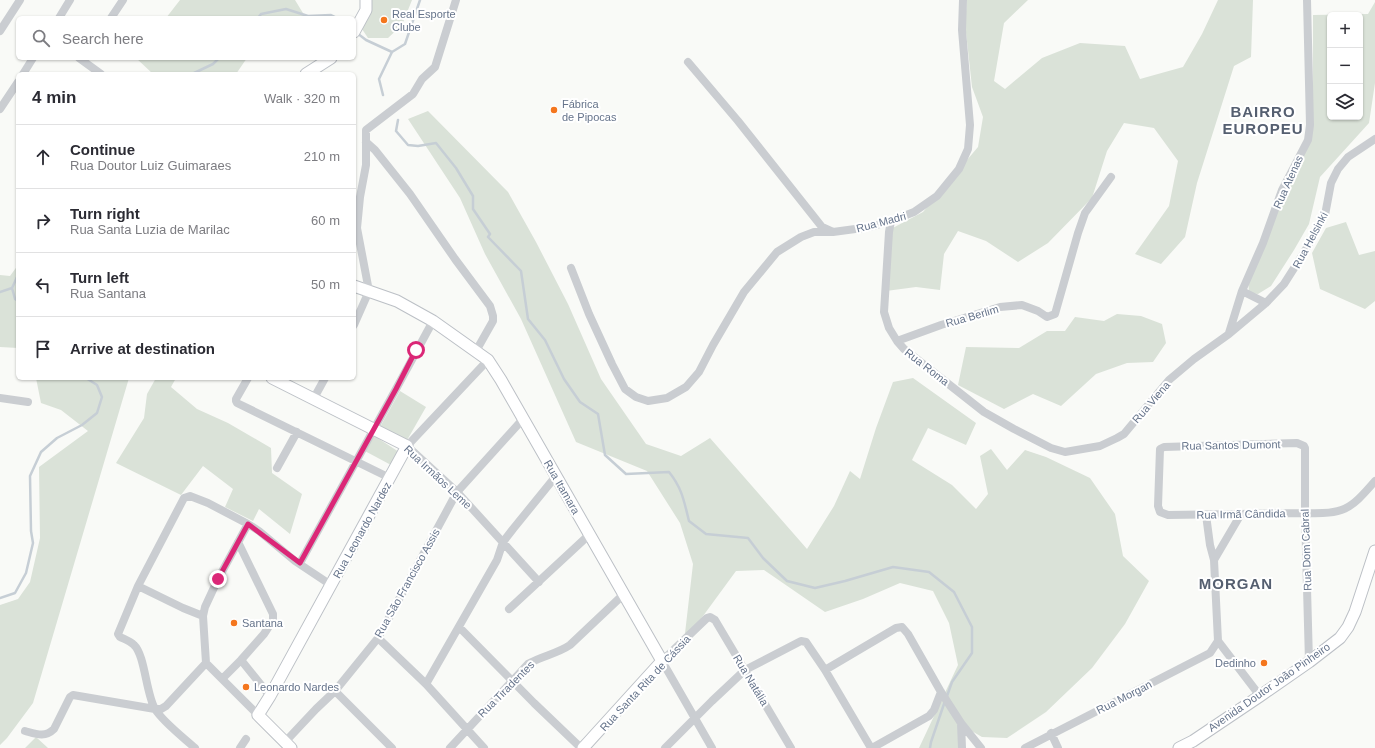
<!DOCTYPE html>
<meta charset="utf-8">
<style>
body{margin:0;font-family:Arial,sans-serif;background:#f7f7f7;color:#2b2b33}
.controls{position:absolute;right:12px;top:12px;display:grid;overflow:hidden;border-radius:6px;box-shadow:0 1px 3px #0004}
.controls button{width:36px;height:36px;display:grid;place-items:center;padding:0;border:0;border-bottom:1px solid #e1e1e2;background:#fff;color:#2b2b33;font:20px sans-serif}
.stop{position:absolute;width:12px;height:12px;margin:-9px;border:3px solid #db2777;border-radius:50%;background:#fff}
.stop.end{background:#db2777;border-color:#fff;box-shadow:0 1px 4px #0008}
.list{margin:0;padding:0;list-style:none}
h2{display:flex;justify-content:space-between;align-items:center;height:52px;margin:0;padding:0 16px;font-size:17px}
h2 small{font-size:13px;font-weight:400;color:#7c7c81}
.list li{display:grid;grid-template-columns:26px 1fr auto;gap:12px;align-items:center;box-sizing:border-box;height:64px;padding:0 16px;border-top:1px solid #e1e1e2}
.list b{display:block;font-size:15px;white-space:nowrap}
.list p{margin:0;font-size:13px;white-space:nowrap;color:#7c7c81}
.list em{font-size:13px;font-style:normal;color:#7c7c81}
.icon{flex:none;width:22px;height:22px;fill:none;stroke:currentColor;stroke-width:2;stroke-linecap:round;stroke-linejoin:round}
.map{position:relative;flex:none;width:1375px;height:748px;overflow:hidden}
.search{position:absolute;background:#fff;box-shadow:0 1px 3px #0004;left:16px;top:16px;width:340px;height:44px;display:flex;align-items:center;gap:10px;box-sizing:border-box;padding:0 14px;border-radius:6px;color:#7c7c81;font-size:15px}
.panel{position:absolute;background:#fff;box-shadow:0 1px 3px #0004;left:16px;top:72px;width:340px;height:308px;border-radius:6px}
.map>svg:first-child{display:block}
</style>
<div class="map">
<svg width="1375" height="748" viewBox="0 0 1375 748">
<rect width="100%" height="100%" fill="#f9faf7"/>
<path fill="#dae2d8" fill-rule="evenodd" d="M180 0H295L306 18H166Z
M370 0H412L402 25 388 38H368L360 26Z
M967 0H1028L1004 23 994 81 1005 89 1042 58 1080 43 1125 46 1140 79 1183 67 1202 34 1218 0H1253L1251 57 1234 66 1197 183 1185 237 1161 264 1135 254 1169 206 1178 161 1154 128 1124 123 1107 151 1092 198 1048 243 1018 262 986 241 958 231 944 254 940 290 916 287 886 291 887 231 923 212 978 147 983 117 972 87 965 23Z
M1375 2V83L1369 123 1320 177 1309 224 1294 250 1271 286 1258 294 1249 293 1248 279 1313 126V15L1368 14ZM1330 15H1360V117H1330Z
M136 58H247L236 74H153Z
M428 111 508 192 536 242 568 304 601 379 646 444 681 456 710 438 807 549 834 506 850 471 860 479 876 428 893 382 913 378 976 423 966 445 928 428 912 460 952 485 976 509 988 494 980 456 991 449 1007 470 1025 450 1046 457 1090 478 1115 514 1123 556 1149 581 1125 624 1092 668 1046 712 1007 738 982 737 963 726 958 748H919L958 665 949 623 933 591 900 583 863 599 825 612 764 570 736 571 684 642 693 564 680 523 647 471 576 442 521 319 485 254 460 198 408 119Z
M1346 222 1359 255 1375 251V301L1365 309 1320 289 1312 253 1326 228Z
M18 265V348L0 347V275L10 276Z
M1117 314 1141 316 1162 324 1166 343 1153 362 1127 363 1096 374 1061 406 1033 394 1004 409 958 385 966 347 1019 348 1047 331H1065L1075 317 1104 321Z
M36 378H129L33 703 7 738 0 745V605L18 599 30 582 40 538 39 467 88 431 61 410 41 403Z
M156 378H176L171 387 197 409 228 423 271 448 272 473 302 494 290 534 259 509 253 521 225 507 233 489 203 466 181 495 116 463 144 418 147 394Z
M400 391 426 407 406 442 380 427Z
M373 435 399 452 391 465 363 450Z
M36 737 48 748H25Z"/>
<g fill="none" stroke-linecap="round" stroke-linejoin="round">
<path stroke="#c6ced5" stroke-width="2.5" d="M258 18 261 14 286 9 308 16 331 15 337 18
M357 33 366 40 392 52 405 44 420 0
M192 74 213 64 219 58
M383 95 379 79 392 52
M398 120 396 131 408 145 418 146 436 143 456 168 473 196V209L490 234 488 237 521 271 528 319 545 340 564 379 580 402 598 414 605 455 626 474 669 472C682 488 684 501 689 521L706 534 748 538 763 558 787 581 815 588 845 581 893 567 929 572 954 592 972 627V653L952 682 947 696
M12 288 15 299 18 301
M0 292 12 288 18 275
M0 598 15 593 26 573 33 543 31 531 30 476 41 452 57 438 82 425 97 413 102 397 97 385 86 378
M930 748 931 742 945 701"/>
<defs>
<path id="secondary" d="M354 32 366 10V0
M306 74 331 58
M354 286 397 301 433 321 488 360 501 380 662 661 583 748
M272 378 407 446 270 696 258 715 291 748
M1179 748 1193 741 1260 696 1309 662 1340 638 1348 627 1355 612 1375 551"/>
</defs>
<use href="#secondary" stroke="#bcc0c6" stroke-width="13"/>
<path stroke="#cacdd1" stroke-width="8" d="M59 18 70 0
M111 18 123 0
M0 31 20 0
M79 58 101 74
M688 62 738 121 822 227 833 232 870 227 891 221 914 212 937 196 959 169 968 149 970 125 962 30 963 0
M23 74 33 58
M0 109 18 82
M366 142 375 150 410 194 455 259 490 306 493 316V321L476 351
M891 221 889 232 884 312 889 328 897 341 904 349 984 412 1014 429 1051 448 1065 452 1100 446 1117 438 1124 434 1169 380 1194 359 1229 334 1266 303 1284 284 1305 251 1325 215 1331 183 1338 169 1348 157 1375 139
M571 268 589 314 612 364 625 389 636 397 648 401 667 398 686 387 699 372 713 345 744 292 777 252 801 237 814 232H832
M1242 291 1266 303
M354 325 369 291 357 228 360 197 366 165V130L413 94 422 79 435 67 456 0
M1229 333 1242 291 1263 243 1282 190 1308 140 1310 125 1307 0
M897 341 941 325 1000 307 1022 305 1038 311 1047 317 1055 314 1078 233 1085 213 1111 177
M488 360 407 446 457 492 539 582
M248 378 236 399V401L237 403 390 478
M0 398 28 402
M314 398 325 378
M277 468 297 432
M1241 514 1214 560 1218 641 1260 696
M1206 515 1210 545 1214 560
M300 563 396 389 433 321
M138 586 183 608 203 616
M509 609 590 534
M459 627 534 703 581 748
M378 638 426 684 484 748
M241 660 270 696
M1309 662 1305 513V448L1304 446 1297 443 1164 447 1160 449 1158 506 1160 512 1168 515 1305 513C1344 514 1349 511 1375 481
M206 663 258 715
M825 670 896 628 902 627 908 634 941 692 961 723 981 748
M222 679 241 660 264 634 273 620V614L238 542
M426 684 497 560 503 542 513 529 556 476
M335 691 392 748
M961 723 962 748
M25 731C36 734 45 738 54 729L70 697 73 695 155 709H161L166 706 206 663 203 616 205 607 218 579 248 524
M1051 733 1058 748
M285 742 316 709 335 691 378 638 457 492 523 419
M195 748C184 738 163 722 155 709 146 694 145 655 134 645 130 641 124 639 120 637L118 634 138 586 184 498 190 496 208 503 248 524 259 531 295 561 331 585
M240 748 246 739
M450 748 528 664C541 656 557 654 570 645L624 594
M665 748 712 701 745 670 801 641 806 642 825 670 871 748
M712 748 662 661 707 618 710 617 715 620 791 748
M872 748 929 716 934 710 941 692
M1025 748 1210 653 1218 641"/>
<use href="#secondary" stroke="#fff" stroke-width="11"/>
</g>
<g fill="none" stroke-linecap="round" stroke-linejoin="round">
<path stroke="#db2777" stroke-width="5" d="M218 579 248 524 300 563 396 389 416 350"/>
</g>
<g fill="#f4761d" stroke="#fff" stroke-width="1.5">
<circle cx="384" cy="20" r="4"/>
<circle cx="554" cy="110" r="4"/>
<circle cx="234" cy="623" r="4"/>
<circle cx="1264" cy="663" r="4"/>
<circle cx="246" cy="687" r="4"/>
</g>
<g text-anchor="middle" stroke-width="4" stroke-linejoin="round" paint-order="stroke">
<g font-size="11" fill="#66748b" stroke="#fff" text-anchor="start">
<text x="392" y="18">Real Esporte<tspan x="392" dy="13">Clube</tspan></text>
<text x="562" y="108">Fábrica<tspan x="562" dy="13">de Pipocas</tspan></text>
<text x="242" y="627">Santana</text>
<text x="1256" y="667" text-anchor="end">Dedinho</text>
<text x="254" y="691">Leonardo Nardes</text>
</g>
<g font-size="11" fill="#66748b" stroke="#fff">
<text transform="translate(1288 182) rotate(-66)" y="4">Rua Atenas</text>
<text transform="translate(881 222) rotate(-15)" y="4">Rua Madri</text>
<text transform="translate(1310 240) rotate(-62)" y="4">Rua Helsinki</text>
<text transform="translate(972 316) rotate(-16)" y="4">Rua Berlim</text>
<text transform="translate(927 367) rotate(38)" y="4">Rua Roma</text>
<text transform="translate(1151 402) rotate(-49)" y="4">Rua Viena</text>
<text transform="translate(1231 445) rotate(-1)" y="4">Rua Santos Dumont</text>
<text transform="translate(438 477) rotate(43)" y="4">Rua Irmãos Leme</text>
<text transform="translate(562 487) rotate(60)" y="4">Rua Itamara</text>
<text transform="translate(1241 514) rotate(-1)" y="4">Rua Irmã Cândida</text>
<text transform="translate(362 530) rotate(-61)" y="4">Rua Leonardo Nardez</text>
<text transform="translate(1306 550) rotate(-92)" y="4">Rua Dom Cabral</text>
<text transform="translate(407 583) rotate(-61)" y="4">Rua São Francisco Assis</text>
<text transform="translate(751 680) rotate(59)" y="4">Rua Natália</text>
<text transform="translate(645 683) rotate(-47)" y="4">Rua Santa Rita de Cássia</text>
<text transform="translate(1269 687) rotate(-35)" y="4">Avenida Doutor João Pinheiro</text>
<text transform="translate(506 689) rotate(-45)" y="4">Rua Tiradentes</text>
<text transform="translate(1124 697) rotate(-27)" y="4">Rua Morgan</text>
</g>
<g font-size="15" font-weight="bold" letter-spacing="1" fill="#555f70" stroke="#fff">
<text x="1263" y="117">BAIRRO<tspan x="1263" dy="17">EUROPEU</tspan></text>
<text x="1236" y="589">MORGAN</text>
</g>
</g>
</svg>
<div class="controls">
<button>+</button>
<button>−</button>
<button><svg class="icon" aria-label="layers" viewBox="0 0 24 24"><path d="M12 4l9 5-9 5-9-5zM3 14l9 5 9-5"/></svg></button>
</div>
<div class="stop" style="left:416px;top:350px"></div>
<div class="stop end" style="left:218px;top:579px"></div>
<div class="search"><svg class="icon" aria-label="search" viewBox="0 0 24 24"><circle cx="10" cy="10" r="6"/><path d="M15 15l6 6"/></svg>Search here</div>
<section class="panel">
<h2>4 min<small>Walk · 320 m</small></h2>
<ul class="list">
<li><svg class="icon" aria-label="ahead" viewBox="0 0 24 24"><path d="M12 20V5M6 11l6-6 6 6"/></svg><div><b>Continue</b><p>Rua Doutor Luiz Guimaraes</p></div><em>210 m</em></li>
<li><svg class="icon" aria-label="right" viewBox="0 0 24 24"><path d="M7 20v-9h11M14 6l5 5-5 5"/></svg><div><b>Turn right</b><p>Rua Santa Luzia de Marilac</p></div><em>60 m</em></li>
<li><svg class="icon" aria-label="left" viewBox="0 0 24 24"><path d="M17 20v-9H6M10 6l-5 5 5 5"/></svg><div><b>Turn left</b><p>Rua Santana</p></div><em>50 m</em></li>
<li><svg class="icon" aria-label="arrive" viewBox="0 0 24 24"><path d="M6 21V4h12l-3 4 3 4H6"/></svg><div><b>Arrive at destination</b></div></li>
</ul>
</section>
</div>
